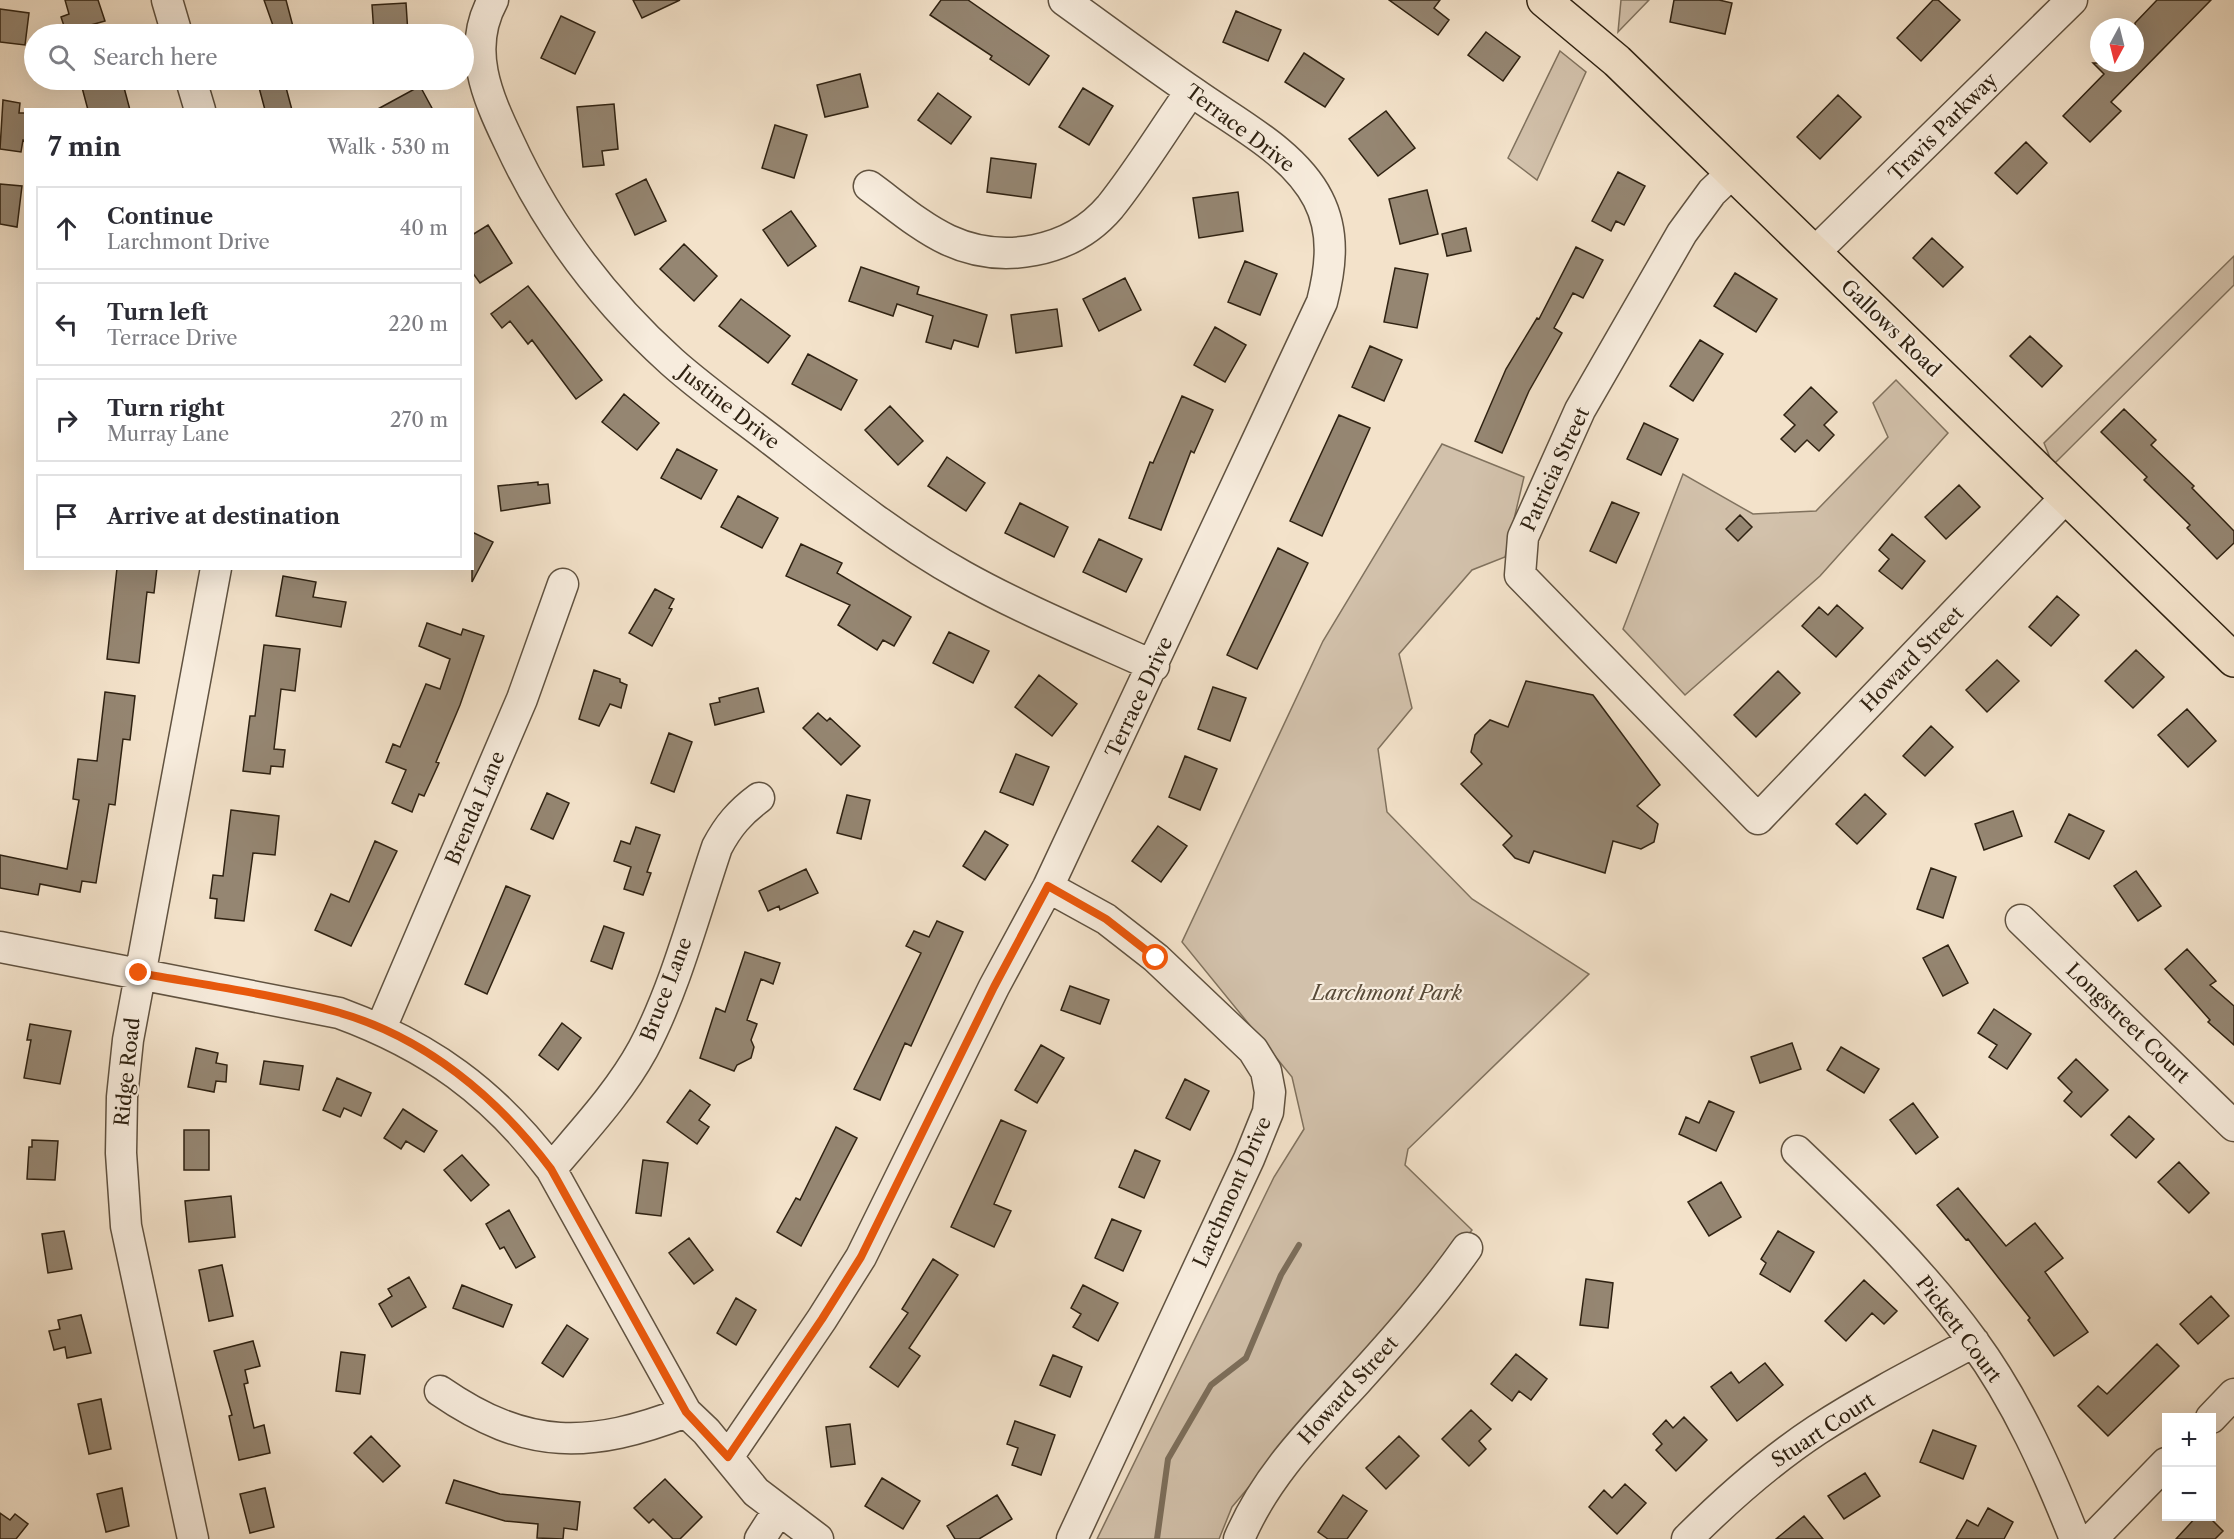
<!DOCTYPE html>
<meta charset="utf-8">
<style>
body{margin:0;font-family:"Libre Caslon Text",serif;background:#f2f2f3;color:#2b2b33}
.controls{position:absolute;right:18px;bottom:18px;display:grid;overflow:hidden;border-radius:0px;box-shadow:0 6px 24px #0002}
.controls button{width:54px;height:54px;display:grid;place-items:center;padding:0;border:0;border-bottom:2px solid #e1e1e2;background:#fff;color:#2b2b33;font:30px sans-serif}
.compass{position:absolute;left:2090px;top:18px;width:54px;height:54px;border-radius:50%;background:#fff;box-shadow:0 6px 24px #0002;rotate:187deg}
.stop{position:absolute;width:18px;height:18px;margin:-14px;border:4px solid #ea580c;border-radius:50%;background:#fff}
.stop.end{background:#ea580c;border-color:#fff;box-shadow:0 2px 6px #0008}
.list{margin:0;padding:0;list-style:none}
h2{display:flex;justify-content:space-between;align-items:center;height:78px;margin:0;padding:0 24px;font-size:26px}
h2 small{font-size:20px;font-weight:400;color:#7c7c81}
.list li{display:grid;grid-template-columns:39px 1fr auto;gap:18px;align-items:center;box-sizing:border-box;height:84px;margin:0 12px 12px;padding:0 12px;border:2px solid #e1e1e2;border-radius:0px}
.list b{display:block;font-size:22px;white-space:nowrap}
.list p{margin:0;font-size:20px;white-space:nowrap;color:#7c7c81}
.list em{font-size:20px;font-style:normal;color:#7c7c81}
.icon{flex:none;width:33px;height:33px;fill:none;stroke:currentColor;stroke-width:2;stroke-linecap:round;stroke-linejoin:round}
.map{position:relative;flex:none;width:2234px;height:1539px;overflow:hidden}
.search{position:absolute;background:#fff;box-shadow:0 6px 24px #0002;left:24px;top:24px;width:450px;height:66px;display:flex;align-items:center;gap:15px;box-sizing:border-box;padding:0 21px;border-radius:33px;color:#7c7c81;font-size:22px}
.panel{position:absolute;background:#fff;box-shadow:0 6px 24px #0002;left:24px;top:108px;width:450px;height:462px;border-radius:0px}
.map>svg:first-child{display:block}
</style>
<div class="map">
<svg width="2234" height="1539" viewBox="0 0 2234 1539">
<rect width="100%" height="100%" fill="#f3e2ca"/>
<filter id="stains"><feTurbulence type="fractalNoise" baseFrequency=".00333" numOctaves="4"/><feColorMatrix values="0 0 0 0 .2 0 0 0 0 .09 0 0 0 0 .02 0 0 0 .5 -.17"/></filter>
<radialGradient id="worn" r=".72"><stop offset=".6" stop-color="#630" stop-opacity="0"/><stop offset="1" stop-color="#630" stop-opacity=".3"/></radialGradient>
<path fill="#d2c1ab" stroke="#80725e" stroke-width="1.5" d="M1621 0H1649L1618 32Z
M1560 51 1586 72 1537 180 1508 158Z
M2234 256V285L2053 465 2044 443Z
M1896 380 1948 433 1820 576 1685 695 1623 629 1683 474 1753 514 1816 511 1888 437 1873 403Z
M1442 444 1524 477 1505 557 1472 570 1399 654 1412 708 1378 749 1387 812 1472 899 1589 974 1408 1149 1405 1165 1472 1230 1392 1328 1314 1410 1232 1507 1219 1539H1097L1274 1177 1304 1129 1292 1077 1182 942 1323 641Z"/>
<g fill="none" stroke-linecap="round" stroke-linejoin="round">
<path stroke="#7c6e5b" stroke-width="6" d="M1157 1539 1168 1459 1211 1385 1246 1358 1281 1275 1299 1245"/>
</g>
<path fill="#958672" stroke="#2f2212" stroke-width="1.5" d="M65 0H98L105 21 66 32 61 17 69 14Z
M264 0H286L295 34H276Z
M633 0H680L642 18Z
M941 0H968L1049 56 1029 85 990 59 992 56 930 15Z
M1389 0H1440L1434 8 1449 20 1438 35Z
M1674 0H1719L1732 3 1725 34 1670 22Z
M1933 0H1938L1960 20 1921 61 1897 38Z
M2157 0H2211L2111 102 2121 111 2090 142 2063 116 2104 74 2093 63H2135V23Z
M406 3 408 34H374L372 5Z
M0 9 29 13 25 45 0 42Z
M1236 11 1281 30 1268 61 1223 42Z
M561 16 595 32 575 74 541 58Z
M1486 32 1520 57 1503 81 1468 55Z
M1304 53 1344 79 1325 107 1285 82Z
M860 74 868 107 825 117 817 85Z
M80 80H122L130 110H88Z
M257 80H284L292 110H265Z
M420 86 433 110H376Z
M1083 88 1113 106 1089 145 1059 127Z
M938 93 971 117 951 144 918 120Z
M1838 95 1861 117 1820 159 1797 137Z
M3 100 20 103 19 113H26V141L23 140 21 152 0 149Z
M614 104 618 149 602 151 604 165 583 167 577 107Z
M1386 111 1415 148 1378 176 1349 139Z
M775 125 807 135 794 178 762 168Z
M2026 142 2047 163 2017 194 1995 173Z
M991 158 1036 164 1031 198 987 192Z
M1618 172 1645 186 1624 225 1616 221 1611 231 1592 221Z
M646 179 666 221 635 235 616 194Z
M0 184 22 186 17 227 0 224Z
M1427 190 1438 234 1400 244 1389 199Z
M1238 192 1243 231 1199 238 1193 198Z
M791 211 816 246 788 266 763 230Z
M488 225 512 263 480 283 472 272V235Z
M1466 228 1471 251 1447 256 1442 234Z
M1932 238 1963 267 1943 287 1913 258Z
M684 244 717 276 694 301 660 269Z
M1576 247 1603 260 1583 298 1573 293 1554 328 1562 333 1529 391 1502 453 1475 441 1506 369 1537 318 1539 319Z
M1245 261 1277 274 1260 315 1228 302Z
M861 267 919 287 917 294 987 315 978 347 954 340 951 349 926 342 933 316 897 304 893 316 849 301Z
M1395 268 1428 274 1417 328 1384 322Z
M1735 273 1777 299 1756 332 1714 306Z
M1125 278 1141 310 1099 331 1083 299Z
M528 286 602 380 576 399 532 340 528 344 510 321 502 328 491 314Z
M741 299 790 336 768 363 719 326Z
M1057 309 1062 346 1016 353 1011 315Z
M1215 327 1246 345 1225 382 1194 365Z
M2030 336 2062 366 2042 387 2010 356Z
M1700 340 1723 354 1693 401 1670 386Z
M1370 346 1402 360 1384 401 1352 387Z
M808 354 857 380 841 410 792 384Z
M1811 387 1837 412 1824 425 1834 435 1819 451 1807 440 1795 452 1781 439 1795 425 1784 415Z
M624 394 659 423 637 450 602 422Z
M1182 396 1213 410 1194 453 1191 451 1161 530 1129 518 1150 462 1153 463Z
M890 406 923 441 898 465 865 430Z
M2124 409 2156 440 2151 445 2194 486 2192 488 2234 531V543L2217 559 2187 528 2190 525 2144 480 2147 477 2101 432Z
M1339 415 1370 428 1322 536 1290 521Z
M1644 423 1678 439 1661 475 1627 459Z
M677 449 717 470 701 499 661 478Z
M947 457 985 483 966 511 928 486Z
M538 482V485L548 484 550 503 501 511 498 486Z
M1959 485 1980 507 1946 539 1925 517Z
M738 496 778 518 762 548 721 527Z
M1612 502 1639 513 1616 563 1590 551Z
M1020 503 1068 527 1054 557 1005 533Z
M1740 515 1752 527 1738 541 1726 529Z
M472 532 493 542 472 582Z
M1892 534 1925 561 1902 589 1879 571 1889 559 1879 550Z
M1099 539 1142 559 1126 592 1083 572Z
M801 544 842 563 837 573 911 617 894 646 883 640 877 650 838 625 850 605 786 576Z
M1278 548 1308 563 1257 669 1227 655Z
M117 568H157L154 593 147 592 139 663 107 659Z
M283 576 316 582 313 597 346 602 341 627 276 616Z
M655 589 674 599 669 608 672 609 652 646 629 633Z
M2057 596 2079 615 2051 646 2029 627Z
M1837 605 1863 628 1836 657 1802 626 1819 607 1828 615Z
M427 623 461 635 463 629 484 636 460 705 436 762 439 763 424 796 419 794 412 812 392 803 406 770 386 762 393 744 400 747 426 684 440 689 450 659 419 646Z
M949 632 989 651 973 683 933 663Z
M264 645 300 649 295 691 281 689 274 749 285 750 283 767 271 766 270 774 243 771 250 716H255Z
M2136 650 2164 677 2133 708 2105 681Z
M1997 660 2019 681 1987 712 1966 690Z
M594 670 620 679V682L627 685 621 708 610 704 599 726 579 719Z
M1778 671 1800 693 1756 737 1734 715Z
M1039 675 1077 704 1052 736 1015 707Z
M1526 681 1593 695 1660 785 1637 806 1658 824 1654 842 1641 849 1613 841 1605 873 1534 851 1529 863 1515 858 1503 845 1512 836 1461 784 1482 764 1471 752 1475 735 1490 720 1508 727Z
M1213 687 1246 698 1230 741 1198 729Z
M758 688 764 712 715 725 710 704 720 702 719 698Z
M105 692 135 696 130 740 123 739 115 805 109 804 96 883 82 881 80 892 40 884 38 895 0 888V855L67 869 79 800 73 799 78 759 97 761Z
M2187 709 2216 741 2188 767 2158 735Z
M818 713 827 721 830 718 860 746 841 765 803 728Z
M1931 726 1953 747 1925 776 1903 756Z
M669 733 692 742 674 792 651 783Z
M1016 754 1049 767 1033 805 1000 792Z
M1185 756 1217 769 1200 810 1169 797Z
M547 793 569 803 553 839 531 829Z
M1865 794 1886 814 1857 844 1836 824Z
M847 795 870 800 861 839 837 833Z
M231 810 279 816 275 855 253 853 244 921 215 918 217 899 210 898 213 875 223 876Z
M2013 811 2022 836 1984 850 1975 824Z
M2069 814 2104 831 2089 859 2055 842Z
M1158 826 1187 846 1161 882 1132 861Z
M636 827 660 835 647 872 651 873 643 895 624 889 631 867 614 861 621 841 630 844Z
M985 831 1008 845 985 880 963 866Z
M375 841 397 851 351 946 315 930 331 894 349 902Z
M1931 868 1956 877 1943 918 1917 909Z
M806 869 818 893 780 910 779 906 768 911 759 891Z
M2136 871 2161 906 2138 921 2114 886Z
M506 886 530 896 487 994 465 984Z
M937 921 963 932 911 1046 905 1043 880 1100 854 1089 921 953 906 946 914 931 929 937Z
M604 926 624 933 612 969 591 961Z
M1948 945 1968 983 1943 996 1923 958Z
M2187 949 2216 981 2210 985 2234 1006V1045L2208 1022 2210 1020 2165 969Z
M745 952 780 963 773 984 761 979 747 1020 757 1024 751 1040 754 1047 751 1058 737 1065 734 1071 700 1058 716 1008 725 1012Z
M1070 986 1109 1000 1100 1024 1061 1010Z
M1994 1009 2031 1034 2007 1069 1989 1057 1997 1045 1978 1033Z
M562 1023 581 1038 558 1070 539 1055Z
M30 1024 71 1031 60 1084 24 1078 31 1040H27Z
M1792 1043 1801 1069 1760 1083 1751 1057Z
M1041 1045 1064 1058 1037 1103 1015 1090Z
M1841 1047 1879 1069 1864 1093 1827 1070Z
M196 1048 218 1053 216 1063 227 1065 226 1082 216 1081 214 1092 188 1087Z
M2076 1059 2108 1090 2081 1117 2064 1101 2072 1092 2058 1078Z
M264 1061 303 1066 299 1090 260 1084Z
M337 1078 371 1093 361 1116 344 1108 340 1117 323 1110Z
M1185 1079 1209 1091 1190 1130 1166 1118Z
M690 1090 710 1105 699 1120 709 1127 697 1144 667 1122Z
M1709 1101 1734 1112 1716 1151 1679 1134 1686 1117 1699 1123Z
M1913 1103 1938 1137 1916 1154 1890 1120Z
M403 1109 437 1131 424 1152 406 1141 401 1149 384 1138Z
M2129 1116 2154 1139 2136 1158 2111 1135Z
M1001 1120 1026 1131 994 1204 1011 1211 994 1247 951 1227Z
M836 1127 857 1138 801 1246 777 1232 796 1198 800 1200Z
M184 1130H209V1170H184Z
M32 1140 58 1141 55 1180 27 1179 29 1147H32Z
M1135 1150 1160 1161 1144 1198 1119 1187Z
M462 1155 489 1185 471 1201 444 1170Z
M643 1160 668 1163 661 1216 636 1213Z
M2179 1162 2209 1193 2189 1213 2158 1182Z
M1721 1182 1741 1217 1709 1236 1688 1202Z
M1958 1188 2006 1246 2035 1223 2063 1258 2045 1272 2088 1332 2054 1356 2028 1320 2030 1318 1968 1239 1966 1240 1937 1205Z
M231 1196 235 1237 189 1242 185 1201Z
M509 1210 535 1257 516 1268 504 1247 500 1249 486 1224Z
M1112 1219 1141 1231 1123 1271 1095 1258Z
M64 1231 72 1269 48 1273 42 1234Z
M1778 1231 1814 1252 1790 1292 1760 1274 1766 1263 1761 1259Z
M689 1238 713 1270 694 1284 669 1253Z
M933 1259 958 1275 909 1348 920 1356 898 1387 870 1367 908 1313 902 1309Z
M222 1265 233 1316 209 1321 199 1270Z
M409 1277 426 1307 392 1327 379 1304 392 1296 388 1289Z
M1586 1279 1613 1283 1608 1328 1580 1325Z
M1864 1280 1897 1311 1884 1324 1872 1313 1846 1341 1825 1321Z
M462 1285 512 1305 503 1327 453 1308Z
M1083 1285 1118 1303 1098 1341 1073 1327 1081 1314 1071 1308Z
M2211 1296 2229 1316 2198 1344 2180 1324Z
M736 1298 756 1310 736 1345 717 1333Z
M81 1315 91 1353 67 1358 65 1347 54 1350 49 1331 60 1329 58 1320Z
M567 1325 588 1339 563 1377 542 1363Z
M253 1341 260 1366 245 1370 248 1383 244 1384 254 1428 264 1425 270 1453 239 1460 229 1416 232 1415 214 1351Z
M2157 1344 2179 1366 2108 1436 2078 1406 2098 1386 2107 1394Z
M341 1352 365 1355 360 1394 336 1391Z
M1516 1354 1547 1379 1531 1400 1519 1391 1512 1401 1491 1384Z
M1053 1355 1082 1367 1070 1397 1040 1385Z
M1765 1363 1783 1385 1737 1421 1711 1387 1731 1372 1739 1383Z
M101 1399 111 1449 89 1454 78 1404Z
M1471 1410 1491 1429 1479 1441 1486 1449 1469 1466 1442 1439Z
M1684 1417 1707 1440 1676 1471 1656 1450 1662 1444 1653 1434 1666 1420 1673 1428Z
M1015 1421 1055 1435 1041 1475 1012 1465 1018 1448 1007 1444Z
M850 1424 855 1464 831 1467 826 1427Z
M1933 1430 1976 1446 1963 1479 1920 1462Z
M371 1436 400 1466 383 1482 354 1453Z
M1399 1436 1419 1456 1386 1489 1366 1468Z
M1865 1473 1880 1496 1844 1519 1828 1496Z
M882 1478 920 1501 903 1529 865 1506Z
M665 1479 702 1517 680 1539H673L653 1519 649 1523 634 1508Z
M454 1480 500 1494 580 1502 577 1530 564 1528 563 1539 537 1538 538 1524 505 1521 446 1503Z
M1625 1484 1646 1503 1617 1534 1589 1507 1604 1490 1612 1498Z
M122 1488 129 1526 106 1532 97 1494Z
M265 1488 274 1527 250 1533 240 1494Z
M997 1495 1012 1519 979 1539H955L947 1526Z
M1343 1495 1367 1511 1347 1539H1328L1318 1532Z
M1988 1508 2013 1522 2004 1539H1956L1967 1520 1978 1526Z
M0 1513 10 1520 15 1514 28 1524 16 1539H0Z
M1804 1516 1823 1539H1776Z
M2197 1516H2208L2223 1531 2215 1539H2176Z"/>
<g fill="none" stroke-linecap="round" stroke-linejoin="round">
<defs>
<path id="minor" d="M167 0 177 34
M493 0C466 49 487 96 509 142 548 227 602 299 672 362 708 394 749 422 787 452 843 496 900 541 963 576 1024 610 1090 637 1154 666
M191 80 200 110
M1731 174 1712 192 1682 233 1580 410 1523 537 1520 575 1758 819 2066 497
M869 186C894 204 920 227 948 240 1002 265 1071 253 1110 207 1139 171 1164 129 1191 91
M1814 253 2072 0
M1048 887 1106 919 1156 958 1253 1050 1266 1071 1270 1092 1268 1112 1249 1159 1072 1539
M2021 920 2234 1126
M0 947 339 1013C429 1046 493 1092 551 1169L686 1412 706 1431 756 1492 818 1539
M381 1028 522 699 563 584
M1797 1151C1860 1211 1922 1271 1973 1341 2017 1401 2048 1471 2075 1539
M551 1169C583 1131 619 1093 643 1049 675 989 695 912 717 847 728 826 740 812 759 798
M440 1391C527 1451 590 1449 686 1412
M2211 1418 2234 1394
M728 1457 822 1319 861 1257 994 987 1048 887 1322 302C1331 267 1335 232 1318 199 1294 152 1236 123 1194 93 1150 63 1107 31 1064 0
M193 1539 126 1226 121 1153 122 1097 128 1040 216 568
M760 1539 778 1511
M1239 1539C1265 1477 1311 1431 1356 1382 1395 1339 1433 1296 1467 1248
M1687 1539C1727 1499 1770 1461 1817 1430 1868 1397 1921 1370 1974 1342
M2092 1539 2166 1463"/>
<path id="major" d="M1544 0 1617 61 2234 660"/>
</defs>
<use href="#minor" stroke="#605240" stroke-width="33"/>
<use href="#major" stroke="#2f2212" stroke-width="36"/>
<use href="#minor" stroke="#f7ecdd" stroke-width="30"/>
<use href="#major" stroke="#f3e2ca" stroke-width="33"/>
</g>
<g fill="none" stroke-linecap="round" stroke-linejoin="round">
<path stroke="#ea580c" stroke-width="8" d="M139 973C205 985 273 994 337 1012 425 1037 497 1097 551 1169L686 1412 728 1457 822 1319 861 1257 994 987 1048 886 1106 919 1156 958"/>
</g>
<g text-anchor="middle" stroke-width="4.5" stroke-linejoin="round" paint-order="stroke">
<g font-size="20" fill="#2f2212" stroke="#f7ecdd">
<text transform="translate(1943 127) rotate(-45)" y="7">Travis Parkway</text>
<text transform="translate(1240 128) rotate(37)" y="7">Terrace Drive</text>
<text transform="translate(1891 328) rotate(44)" y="7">Gallows Road</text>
<text transform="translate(729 407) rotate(38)" y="7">Justine Drive</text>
<text transform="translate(1555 469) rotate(-65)" y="7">Patricia Street</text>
<text transform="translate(1912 659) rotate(-46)" y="7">Howard Street</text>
<text transform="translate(1139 697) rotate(-65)" y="7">Terrace Drive</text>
<text transform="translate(475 808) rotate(-67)" y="7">Brenda Lane</text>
<text transform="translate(666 989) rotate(-69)" y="7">Bruce Lane</text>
<text transform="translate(2128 1023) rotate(44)" y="7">Longstreet Court</text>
<text transform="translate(127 1072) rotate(-84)" y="7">Ridge Road</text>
<text transform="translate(1232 1192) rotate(-66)" y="7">Larchmont Drive</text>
<text transform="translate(1959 1329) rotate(53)" y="7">Pickett Court</text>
<text transform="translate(1348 1390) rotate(-48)" y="7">Howard Street</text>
<text transform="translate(1823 1430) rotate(-33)" y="7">Stuart Court</text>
</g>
<g font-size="20" font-style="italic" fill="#584a38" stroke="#f7ecdd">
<text x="1387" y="1000">Larchmont Park</text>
</g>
</g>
<rect width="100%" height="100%" filter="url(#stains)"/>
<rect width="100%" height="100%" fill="url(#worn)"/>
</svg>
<div class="controls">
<button>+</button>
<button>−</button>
</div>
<svg class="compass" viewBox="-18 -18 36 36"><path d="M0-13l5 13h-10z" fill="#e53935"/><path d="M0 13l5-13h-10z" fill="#7c7c81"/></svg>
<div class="stop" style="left:1156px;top:958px"></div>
<div class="stop end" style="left:139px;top:973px"></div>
<div class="search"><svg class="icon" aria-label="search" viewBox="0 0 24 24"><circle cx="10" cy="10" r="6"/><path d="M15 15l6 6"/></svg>Search here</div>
<section class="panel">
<h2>7 min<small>Walk · 530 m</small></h2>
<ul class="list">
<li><svg class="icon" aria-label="ahead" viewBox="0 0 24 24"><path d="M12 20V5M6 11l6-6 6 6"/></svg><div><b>Continue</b><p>Larchmont Drive</p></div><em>40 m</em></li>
<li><svg class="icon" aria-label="left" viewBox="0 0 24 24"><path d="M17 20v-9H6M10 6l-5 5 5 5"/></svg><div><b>Turn left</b><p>Terrace Drive</p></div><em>220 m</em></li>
<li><svg class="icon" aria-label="right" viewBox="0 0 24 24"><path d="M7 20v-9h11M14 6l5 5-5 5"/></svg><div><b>Turn right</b><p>Murray Lane</p></div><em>270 m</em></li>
<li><svg class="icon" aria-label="arrive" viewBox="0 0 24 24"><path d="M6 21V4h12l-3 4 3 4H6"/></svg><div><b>Arrive at destination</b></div></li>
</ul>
</section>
</div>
